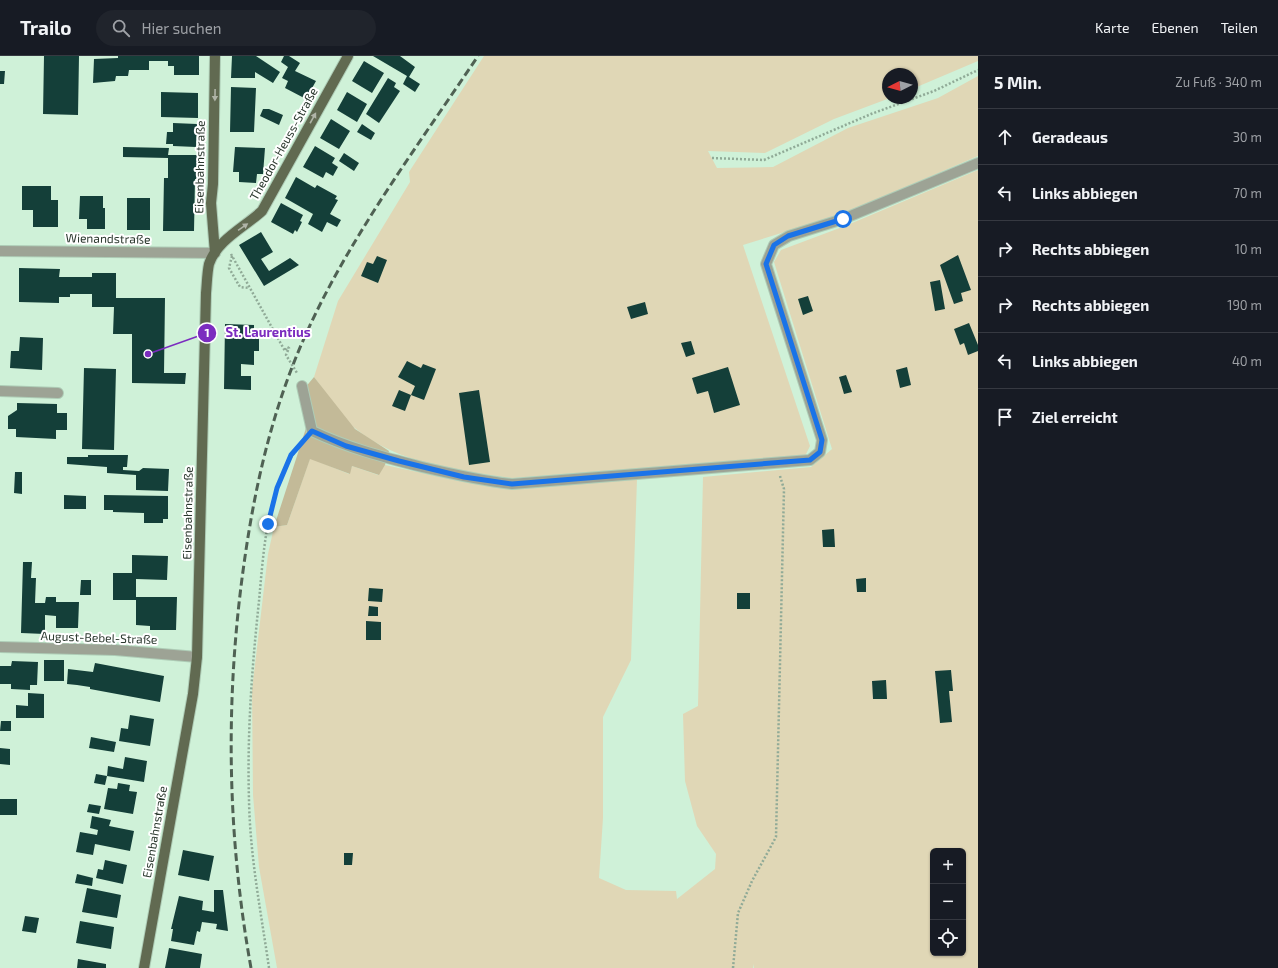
<!DOCTYPE html>
<html lang="de">
<meta charset="utf-8">
<style>
body{margin:0;font-family:"Exo 2",sans-serif;background:#20242c;color:#f1f3f6}
.controls{position:absolute;right:12px;bottom:12px;display:grid;overflow:hidden;border-radius:6px;box-shadow:0 1px 3px #0004}
.controls button{width:36px;height:36px;display:grid;place-items:center;padding:0;border:0;border-bottom:1px solid #363941;background:#171b24;color:#f1f3f6;font:20px sans-serif}
.compass{position:absolute;left:882px;top:12px;width:36px;height:36px;border-radius:50%;background:#171b24;box-shadow:0 1px 3px #0004;rotate:264deg}
.stop{position:absolute;width:12px;height:12px;margin:-9px;border:3px solid #1a73e8;border-radius:50%;background:#fff}
.stop.end{background:#1a73e8;border-color:#fff;box-shadow:0 1px 4px #0008}
.list{margin:0;padding:0;list-style:none}
h2{display:flex;justify-content:space-between;align-items:center;height:52px;margin:0;padding:0 16px;font-size:17px}
h2 small{font-size:13px;font-weight:400;color:#9ea1a6}
.list li{display:grid;grid-template-columns:26px 1fr auto;gap:12px;align-items:center;box-sizing:border-box;height:56px;padding:0 16px;border-top:1px solid #363941}
.list b{display:block;font-size:15px;white-space:nowrap}
.list em{font-size:13px;font-style:normal;color:#9ea1a6}
.icon{flex:none;width:22px;height:22px;fill:none;stroke:currentColor;stroke-width:2;stroke-linecap:round;stroke-linejoin:round}
.map{position:relative;flex:none;width:978px;height:912px;overflow:hidden}
header{display:flex;align-items:center;gap:24px;box-sizing:border-box;height:56px;padding:0 20px;background:#171b24;border-bottom:1px solid #363941}
header strong{font-size:19px}
nav{display:flex;gap:22px;margin-inline-start:auto;font-size:14px}
.search{width:280px;height:36px;background:#20242c;display:flex;align-items:center;gap:10px;box-sizing:border-box;padding:0 14px;border-radius:22px;color:#9ea1a6;font-size:15px}
main{display:flex}
aside{flex:1;background:#171b24}
.map>svg:first-child{display:block}
</style>
<header>
<strong>Trailo</strong>
<div class="search"><svg class="icon" aria-label="search" viewBox="0 0 24 24"><circle cx="10" cy="10" r="6"/><path d="M15 15l6 6"/></svg>Hier suchen</div>
<nav><a>Karte</a><a>Ebenen</a><a>Teilen</a></nav>
</header>
<main>
<div class="map">
<svg width="978" height="912" viewBox="0 0 978 912">
<rect width="100%" height="100%" fill="#cff1d8"/>
<path fill="#e0d7b6" fill-rule="evenodd" d="M484 0H978V5L912 33V18H888V42H890L834 63 765 97 708 95 717 112 773 111 848 72 938 42 978 20V100L843 158 743 189 810 390 805 400 512 422C459 415 399 408 356 373 343 363 325 335 314 321L338 245 410 126 409 116Z
M978 114V912H754V908L753 912H277L259 811 253 739 252 634 268 498 274 471 287 469 310 402 349 418 352 410 378 419 385 409 464 426 513 432 637 423 631 604 603 661V762L599 822 626 834 676 835 677 843 715 813 716 798 697 770 685 725 683 658 698 650 703 421 811 411 832 393 774 206 781 194 845 170ZM933 795H963V897H933Z"/>
<path fill="#c3ba98" d="M314 321 355 373 389 395 385 409 379 419 352 410 350 418 310 403 287 469 274 471 307 369 304 333Z"/>
<path fill="#143f39" d="M44 0H79L78 59 43 58Z
M118 0H199V19H174V10H168V5H149V14H129L128 20H116L115 25 93 27 94 3 118 2Z
M232 0H256L280 16 273 27 255 16V22H231Z
M284 0H289L300 7 295 15 316 25 306 43 285 32 288 25 282 22 288 11 281 6Z
M373 0H400L415 11 409 21 420 28 415 36 403 28 407 20Z
M364 5 384 17 372 37 352 25Z
M0 15H5L4 28H0Z
M388 22 396 27 394 31 400 35 379 67 366 58Z
M231 31 256 32 254 76H230Z
M161 36 198 37V62L161 61Z
M347 36 367 48 357 66 337 54Z
M263 53H269L283 59 279 69 260 60Z
M331 63 350 75 339 93 320 82Z
M173 67 197 68 196 91 173 90V88H166L167 76H173Z
M362 68 375 77 371 84 357 76Z
M315 90 335 102 332 107 338 111 333 120 326 116 323 122 303 111Z
M123 91 169 92 168 99H198L197 123H195L194 175H163L164 122H168V102L123 101Z
M235 91 265 92 263 118H257L256 127 239 126V116H233Z
M344 97 359 107 354 115 339 105Z
M296 121 315 132 317 129 337 140 335 143 338 144 330 158 341 164 337 171 327 166 322 176 308 168 313 158 285 142Z
M22 130H51V144H58V171H33V154H22Z
M80 140H103V152H105V173H87V163H79Z
M127 142H150V174H127Z
M281 147 303 159 300 165 302 166 297 176 295 174 293 178 271 166Z
M261 176 273 196 261 203 269 215 290 202 299 209 264 230 239 189Z
M958 199 971 234 961 237 963 245 954 248 940 209Z
M377 200 387 204 378 227 361 220 367 206 373 208Z
M19 212 60 213 59 221H92V217H116V242H165L164 317H186L185 328 132 327V278H113L114 251H92V238H70V241H59V247L19 246Z
M940 224 945 253 935 255 930 226Z
M808 240 813 255 803 259 798 243Z
M645 246 648 258 631 263 627 251Z
M969 267 978 289V295L968 299 964 287 960 289 954 273Z
M225 268 254 269V275H259V295H254V309L241 308V320H251V334L224 333Z
M20 281 43 282 42 314 10 312 11 295H19Z
M691 285 695 298 686 301 681 287Z
M407 305 421 312 423 308 436 313 424 344 411 339 415 330 398 321Z
M728 311 740 349 714 357 708 335 697 338 692 322Z
M907 311 911 329 900 332 896 314Z
M84 312 116 313 114 394 82 393Z
M846 319 852 336 844 338 839 321Z
M399 334 411 339 405 355 392 350Z
M479 334 490 406 469 409 459 337Z
M17 347 57 348V357H67V374H56V383L16 381V373H8V360L17 354Z
M88 399H128L127 411H123V414L139 415 143 412 169 413 168 435 136 434V419L107 417V411L67 408V401H88Z
M15 416H22V438L14 437Z
M64 439 86 440V453H64Z
M104 439 168 440V463H163V467H144V457L113 456V454H104Z
M834 473 835 491H823L822 474Z
M132 499 168 500 167 524 136 523V541H177L176 574H150V570L136 569V544H113V517H132Z
M23 506H32L31 522H36L35 547H45L46 541H56V546H79L78 572H56V560L45 559V578L21 577Z
M866 522V536H857L856 523Z
M81 524H91V539H80Z
M369 532 383 533 382 546 368 545Z
M737 537H750V553H737Z
M369 550 378 551V560H368Z
M366 565 381 566V584H366Z
M44 604H64V625H44Z
M12 605 38 606 37 629H30V634L11 633V628H0V610H11Z
M95 607 164 620 160 646 90 633V631L77 629 67 628 68 613 93 616Z
M951 614 953 635H949L952 666 940 667 935 615Z
M886 624 887 643H873L872 625Z
M28 637 44 638V662H16V649L28 650Z
M130 659 154 663 150 690 119 685 121 672 128 673Z
M1 665H11V675H0Z
M91 681 116 686 114 696 89 692Z
M0 692 10 693V709L0 708Z
M125 701 147 705 144 726 107 720 105 729 94 727 96 718 107 720 108 710 123 713Z
M118 727 130 729 129 735 137 736 133 758 104 753 108 732 117 733Z
M0 743H17V759H0Z
M89 748 101 750 99 758 87 756Z
M92 760 111 764 109 770 134 775 130 795 95 788 93 799 76 796 80 776 97 779 98 774 90 772Z
M183 794 214 800 209 825 178 819Z
M344 797H353L352 809H344Z
M105 804 127 809 123 828 96 822 98 813 103 814Z
M77 818 93 822 92 830 75 827Z
M87 832 121 839 117 862 82 856Z
M214 834H223L228 875 216 873 217 868 202 866 200 876 197 875 194 889 171 885 173 873H171L179 840 203 845 202 854 214 856Z
M25 860 39 862 36 877 22 875Z
M80 865 114 871 111 893 76 887Z
M169 892 202 898 200 912H165Z
M78 903 106 908V912H77Z"/>
<g fill="none" stroke-linecap="round" stroke-linejoin="round">
<defs>
<path id="minor" d="M0 195 215 197
M302 330 312 375C348 392 383 401 422 411 452 418 482 425 512 428L810 404 820 396 822 384 766 208 774 189 789 180 843 163 978 107
M0 335 58 337
M0 591 115 594 197 601"/>
<path id="major" d="M215 197 211 147 213 128 215 0
M144 912 193 638 197 601 206 237C207 227 207 217 209 208 217 184 245 171 262 155L348 0"/>
</defs>
<use href="#minor" stroke="#aeccb6" stroke-width="12"/>
<use href="#major" stroke="#aeccb6" stroke-width="12"/>
<path stroke="#90aa97" stroke-width="2.5" stroke-dasharray="2 2" stroke-linecap="butt" d="M712 102 764 104 871 58 934 35 978 14
M231 198 285 295 287 291 289 292 286 299 297 317
M232 200 229 212 240 231 249 232
M269 912C261 856 250 801 249 744 247 677 252 611 259 545 264 491 267 427 303 385
M733 912 738 857 752 825 776 781 784 433 780 420"/>
<use href="#minor" stroke="#9da395" stroke-width="10"/>
<use href="#major" stroke="#616a51" stroke-width="10"/>
<path stroke="#4f6153" stroke-width="3" stroke-dasharray="8 4" stroke-linecap="butt" d="M251 912C226 773 225 633 246 494 257 420 275 346 306 278 349 182 419 88 478 0"/>
</g>
<defs><path id="oneway-solid" d="M-6-.8H1V-3.2L6.5 0L1 3.2V.8H-6Z"/></defs>
<g fill="#b0b4a8">
<use href="#oneway-solid" transform="translate(215 39) rotate(91)"/>
<use href="#oneway-solid" transform="translate(313 62) rotate(-61)"/>
<use href="#oneway-solid" transform="translate(243 171) rotate(-35)"/>
</g>
<g fill="none" stroke-linecap="round" stroke-linejoin="round">
<path stroke="#1a73e8" stroke-width="5" d="M268 468 277 432 291 399 312 375 346 390 399 405 464 421 512 428 810 404 820 396 822 384 766 208 774 189 788 180 843 163"/>
</g>
<g text-anchor="middle" stroke-width="4" stroke-linejoin="round" paint-order="stroke">
<g font-size="12" fill="#2b382e" stroke="#fff">
<text transform="translate(284 88) rotate(-61)" y="4">Theodor-Heuss-Straße</text>
<text transform="translate(200 111) rotate(-89)" y="4">Eisenbahnstraße</text>
<text transform="translate(108 183) rotate(1)" y="4">Wienandstraße</text>
<text transform="translate(188 457) rotate(-89)" y="4">Eisenbahnstraße</text>
<text transform="translate(99 582) rotate(2)" y="4">August-Bebel-Straße</text>
<text transform="translate(155 776) rotate(-80)" y="4">Eisenbahnstraße</text>
</g>
</g>
<path fill="none" stroke="#7b2cbf" stroke-width="1.5" d="M148 298L207 277"/>
<g fill="#7b2cbf" stroke="#fff" stroke-width="1.5">
<circle cx="148" cy="298" r="4"/>
<circle cx="207" cy="277" r="10"/>
</g>
<g font-size="12" text-anchor="middle" font-weight="bold" fill="#fff">
<text x="207" y="281">1</text>
</g>
<g font-size="13" text-anchor="middle" font-weight="bold" fill="#7b2cbf" stroke="#fff" stroke-width="4" stroke-linejoin="round" paint-order="stroke">
<text x="268" y="281">St. Laurentius</text>
</g>
</svg>
<div class="controls">
<button>+</button>
<button>−</button>
<button><svg class="icon" aria-label="locate" viewBox="0 0 24 24"><circle cx="12" cy="12" r="6"/><path d="M12 2v4M12 18v4M2 12h4M18 12h4"/></svg></button>
</div>
<svg class="compass" viewBox="-18 -18 36 36"><path d="M0-13l5 13h-10z" fill="#e53935"/><path d="M0 13l5-13h-10z" fill="#9ea1a6"/></svg>
<div class="stop" style="left:843px;top:163px"></div>
<div class="stop end" style="left:268px;top:468px"></div>
</div>
<aside>
<h2>5 Min.<small>Zu Fuß · 340 m</small></h2>
<ul class="list">
<li><svg class="icon" aria-label="ahead" viewBox="0 0 24 24"><path d="M12 20V5M6 11l6-6 6 6"/></svg><div><b>Geradeaus</b></div><em>30 m</em></li>
<li><svg class="icon" aria-label="left" viewBox="0 0 24 24"><path d="M17 20v-9H6M10 6l-5 5 5 5"/></svg><div><b>Links abbiegen</b></div><em>70 m</em></li>
<li><svg class="icon" aria-label="right" viewBox="0 0 24 24"><path d="M7 20v-9h11M14 6l5 5-5 5"/></svg><div><b>Rechts abbiegen</b></div><em>10 m</em></li>
<li><svg class="icon" aria-label="right" viewBox="0 0 24 24"><path d="M7 20v-9h11M14 6l5 5-5 5"/></svg><div><b>Rechts abbiegen</b></div><em>190 m</em></li>
<li><svg class="icon" aria-label="left" viewBox="0 0 24 24"><path d="M17 20v-9H6M10 6l-5 5 5 5"/></svg><div><b>Links abbiegen</b></div><em>40 m</em></li>
<li><svg class="icon" aria-label="arrive" viewBox="0 0 24 24"><path d="M6 21V4h12l-3 4 3 4H6"/></svg><div><b>Ziel erreicht</b></div></li>
</ul>
</aside>
</main>
